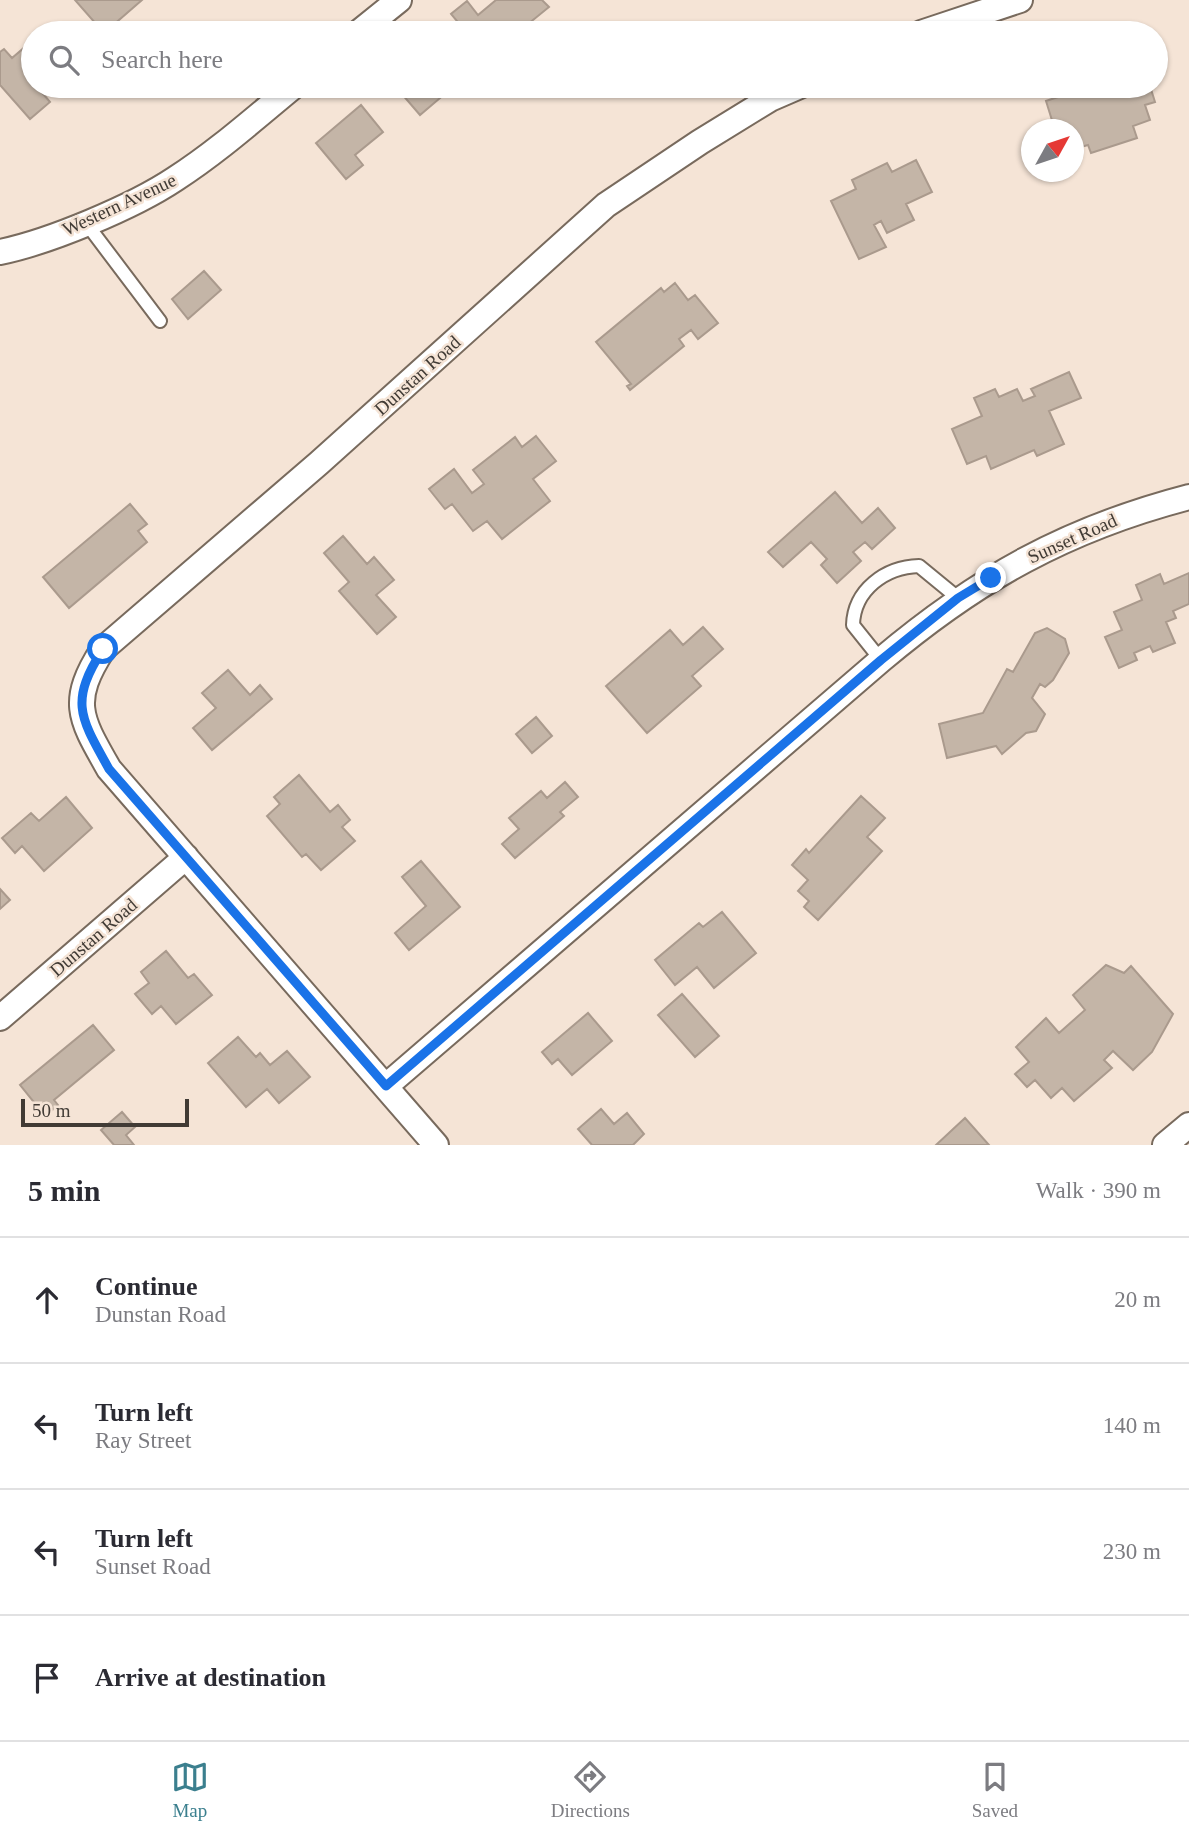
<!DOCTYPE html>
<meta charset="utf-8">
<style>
body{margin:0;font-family:"Times New Roman",serif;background:#f7f7f7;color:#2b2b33}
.compass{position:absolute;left:1021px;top:119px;width:63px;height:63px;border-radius:50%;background:#fff;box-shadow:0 2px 5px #0004;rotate:50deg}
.scale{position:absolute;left:21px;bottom:18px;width:168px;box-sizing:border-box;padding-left:7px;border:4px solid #413b35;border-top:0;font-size:19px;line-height:24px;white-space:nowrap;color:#413b35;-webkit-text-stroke:5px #f5e4d6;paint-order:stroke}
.stop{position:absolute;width:21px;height:21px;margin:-16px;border:5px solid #1a73e8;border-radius:50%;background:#fff}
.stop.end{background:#1a73e8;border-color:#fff;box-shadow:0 2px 7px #0008}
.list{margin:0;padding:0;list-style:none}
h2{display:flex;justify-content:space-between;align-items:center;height:91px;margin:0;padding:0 28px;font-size:30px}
h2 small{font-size:23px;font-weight:400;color:#7c7c81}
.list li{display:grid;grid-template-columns:46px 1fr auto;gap:21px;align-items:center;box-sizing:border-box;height:126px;padding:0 28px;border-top:2px solid #e1e1e2}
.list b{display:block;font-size:26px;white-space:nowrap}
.list p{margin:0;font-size:23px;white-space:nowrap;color:#7c7c81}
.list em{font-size:23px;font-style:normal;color:#7c7c81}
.icon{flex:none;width:38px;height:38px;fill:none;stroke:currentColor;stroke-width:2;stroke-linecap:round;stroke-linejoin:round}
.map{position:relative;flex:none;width:1189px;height:1145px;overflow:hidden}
.search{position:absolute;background:#fff;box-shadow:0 2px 5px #0004;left:21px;right:21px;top:21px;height:77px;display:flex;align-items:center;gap:18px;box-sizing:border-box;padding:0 24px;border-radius:38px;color:#7c7c81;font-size:26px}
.sheet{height:595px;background:#fff}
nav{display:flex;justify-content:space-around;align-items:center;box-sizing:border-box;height:98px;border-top:2px solid #e1e1e2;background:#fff;font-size:19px;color:#7c7c81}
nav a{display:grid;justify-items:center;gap:4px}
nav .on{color:#3b7f8e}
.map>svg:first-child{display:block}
</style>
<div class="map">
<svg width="1189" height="1145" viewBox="0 0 1189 1145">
<rect width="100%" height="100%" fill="#f5e4d6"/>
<path fill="#c4b5a7" stroke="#aa9a8d" stroke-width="2" d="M75 0H142L104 33Z
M496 0H542L549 7 517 33H467L451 14 467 1 478 15Z
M33 40V86H41L38 88 50 102 30 119 0 85V52L4 49 12 58Z
M395 86H443L441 87 446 93 420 115Z
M1093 86H1150L1155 102 1145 105 1150 120 1133 126 1137 138 1091 153 1088 145 1074 149V130H1055L1046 101 1076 91 1078 95 1083 94 1081 90Z
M361 105 383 132 355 155 363 165 346 179 316 143Z
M916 160 932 192 906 204 914 220 887 233 881 221 874 225 886 247 859 259 831 201 856 189 852 180 887 163 892 172Z
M204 271 221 290 188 319 172 299Z
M675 283 688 300 695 295 718 323 698 339 691 330 679 339 684 346 630 390 627 386 631 384 596 342 661 288 664 292Z
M1069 372 1081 398 1049 411 1064 444 1037 456 1034 450 991 469 986 456 967 464 952 429 982 416 974 398 995 389 999 397 1017 389 1023 401 1035 396 1031 389Z
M536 436 556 461 533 479 550 501 502 539 487 521 473 531 452 504 445 509 429 489 454 469 472 493 484 484 473 470 515 437 522 447Z
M835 492 862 523 878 508 895 528 872 549 865 542 853 552 861 561 837 583 821 565 827 559 811 542 783 567 768 552Z
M130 504 147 524 138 531 147 542 69 608 43 577Z
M343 536 367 564 374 557 394 580 376 595 396 617 377 634 339 591 349 582 324 553Z
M1189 573V604L1173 611 1176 618 1166 622 1175 643 1153 652 1150 646 1134 653 1137 660 1119 668 1105 637 1122 630 1114 612 1142 600 1136 585 1160 574 1164 584Z
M703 627 723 649 692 676 701 686 647 733 606 686 670 630 683 645Z
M1047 628 1065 639 1069 653 1053 680 1045 687 1040 684 1032 698 1045 714 1036 731 1026 733 1002 754 996 746 947 758 939 724 983 713 1007 669 1013 672 1035 633Z
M228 670 250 695 260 685 272 699 212 750 193 728 216 708 202 693Z
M536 717 552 736 532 753 516 734Z
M299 775 330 812 338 805 350 820 342 827 355 841 321 870 306 854 302 857 267 816 280 804 274 797Z
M565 782 578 797 560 812 564 816 515 858 502 844 519 829 509 818 541 791 547 798Z
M861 796 885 818 867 837 882 851 818 920 804 907 809 901 798 891 808 880 792 865 806 849 809 853Z
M66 797 92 828 44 871 22 846 15 853 2 838 31 813 39 821Z
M421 861 460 907 409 950 395 933 426 906 402 877Z
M0 889 10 900 0 909Z
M722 912 756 953 714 988 697 967 675 985 655 960 699 923 703 927Z
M166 951 188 978 194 974 212 995 176 1024 161 1006 152 1014 135 994 149 983 141 972Z
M1106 965 1124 973 1131 966 1173 1014 1152 1052 1133 1070 1113 1051 1104 1060 1112 1068 1074 1101 1062 1088 1051 1098 1035 1080 1027 1087 1015 1074 1029 1062 1016 1047 1046 1018 1059 1033 1085 1010 1073 995Z
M682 994 719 1036 695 1057 658 1015Z
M588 1013 612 1041 572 1075 558 1059 552 1064 542 1052Z
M93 1025 114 1050 54 1100 58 1105 45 1116 20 1085Z
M238 1037 256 1057 260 1053 270 1065 287 1051 310 1077 279 1103 267 1089 246 1107 208 1063Z
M601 1109 614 1124 627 1113 644 1134 633 1145H592L578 1129Z
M122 1112 135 1127 126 1135 134 1145H114L101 1130Z
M965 1118 989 1145H936Z"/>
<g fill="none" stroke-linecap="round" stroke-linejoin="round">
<defs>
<path id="lane" d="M86 223 160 321
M881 660 853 625C854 590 885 567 919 566L958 598"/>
<path id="street" d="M358 33 399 0
M921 33 1020 0
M0 252C49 242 133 207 175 179 217 152 255 118 294 86
M0 1018 186 857
M386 1086 881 660C977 579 1066 529 1189 497
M436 1145 109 769C80 718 69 702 103 649L319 463 606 205 700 142 770 99 800 86
M1165 1145 1189 1125"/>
</defs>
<use href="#lane" stroke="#786a5d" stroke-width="16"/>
<use href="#street" stroke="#786a5d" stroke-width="28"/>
<use href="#lane" stroke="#fff" stroke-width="12"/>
<use href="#street" stroke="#fff" stroke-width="24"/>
</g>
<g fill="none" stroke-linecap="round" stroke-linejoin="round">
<path stroke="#1a73e8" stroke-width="9" d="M103 649C69 702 80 717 109 769L386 1086 881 660 958 598 991 578"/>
</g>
<g text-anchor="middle" stroke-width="5" stroke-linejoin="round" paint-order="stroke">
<g font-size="19" fill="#413b35" stroke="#f5e4d6">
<text transform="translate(119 204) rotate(-25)" y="7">Western Avenue</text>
<text transform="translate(417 375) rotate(-42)" y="7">Dunstan Road</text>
<text transform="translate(1072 538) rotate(-24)" y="7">Sunset Road</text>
<text transform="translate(93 937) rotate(-41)" y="7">Dunstan Road</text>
</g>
</g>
</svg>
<svg class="compass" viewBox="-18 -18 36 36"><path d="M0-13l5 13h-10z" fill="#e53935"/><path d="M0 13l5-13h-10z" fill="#7c7c81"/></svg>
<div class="scale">50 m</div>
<div class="stop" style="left:103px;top:649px"></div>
<div class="stop end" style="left:991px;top:578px"></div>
<div class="search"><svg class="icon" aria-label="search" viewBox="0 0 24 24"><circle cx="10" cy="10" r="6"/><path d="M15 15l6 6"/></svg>Search here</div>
</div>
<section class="sheet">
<h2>5 min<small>Walk · 390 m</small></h2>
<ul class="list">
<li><svg class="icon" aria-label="ahead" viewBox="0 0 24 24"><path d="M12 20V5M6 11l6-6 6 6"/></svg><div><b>Continue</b><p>Dunstan Road</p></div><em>20 m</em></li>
<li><svg class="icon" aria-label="left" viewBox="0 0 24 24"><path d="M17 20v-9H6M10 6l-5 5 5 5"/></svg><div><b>Turn left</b><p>Ray Street</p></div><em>140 m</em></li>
<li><svg class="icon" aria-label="left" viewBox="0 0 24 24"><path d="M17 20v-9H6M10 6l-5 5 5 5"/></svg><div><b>Turn left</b><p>Sunset Road</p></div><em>230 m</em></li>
<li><svg class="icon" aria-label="arrive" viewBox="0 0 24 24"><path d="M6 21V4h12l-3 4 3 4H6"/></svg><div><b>Arrive at destination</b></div></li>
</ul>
</section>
<nav>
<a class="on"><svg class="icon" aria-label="map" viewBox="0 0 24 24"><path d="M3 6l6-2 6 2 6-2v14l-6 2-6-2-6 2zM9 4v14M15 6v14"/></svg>Map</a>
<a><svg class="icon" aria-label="directions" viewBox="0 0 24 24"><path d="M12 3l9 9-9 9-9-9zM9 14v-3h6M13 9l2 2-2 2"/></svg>Directions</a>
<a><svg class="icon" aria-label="saved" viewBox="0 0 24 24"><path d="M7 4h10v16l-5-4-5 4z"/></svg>Saved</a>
</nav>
